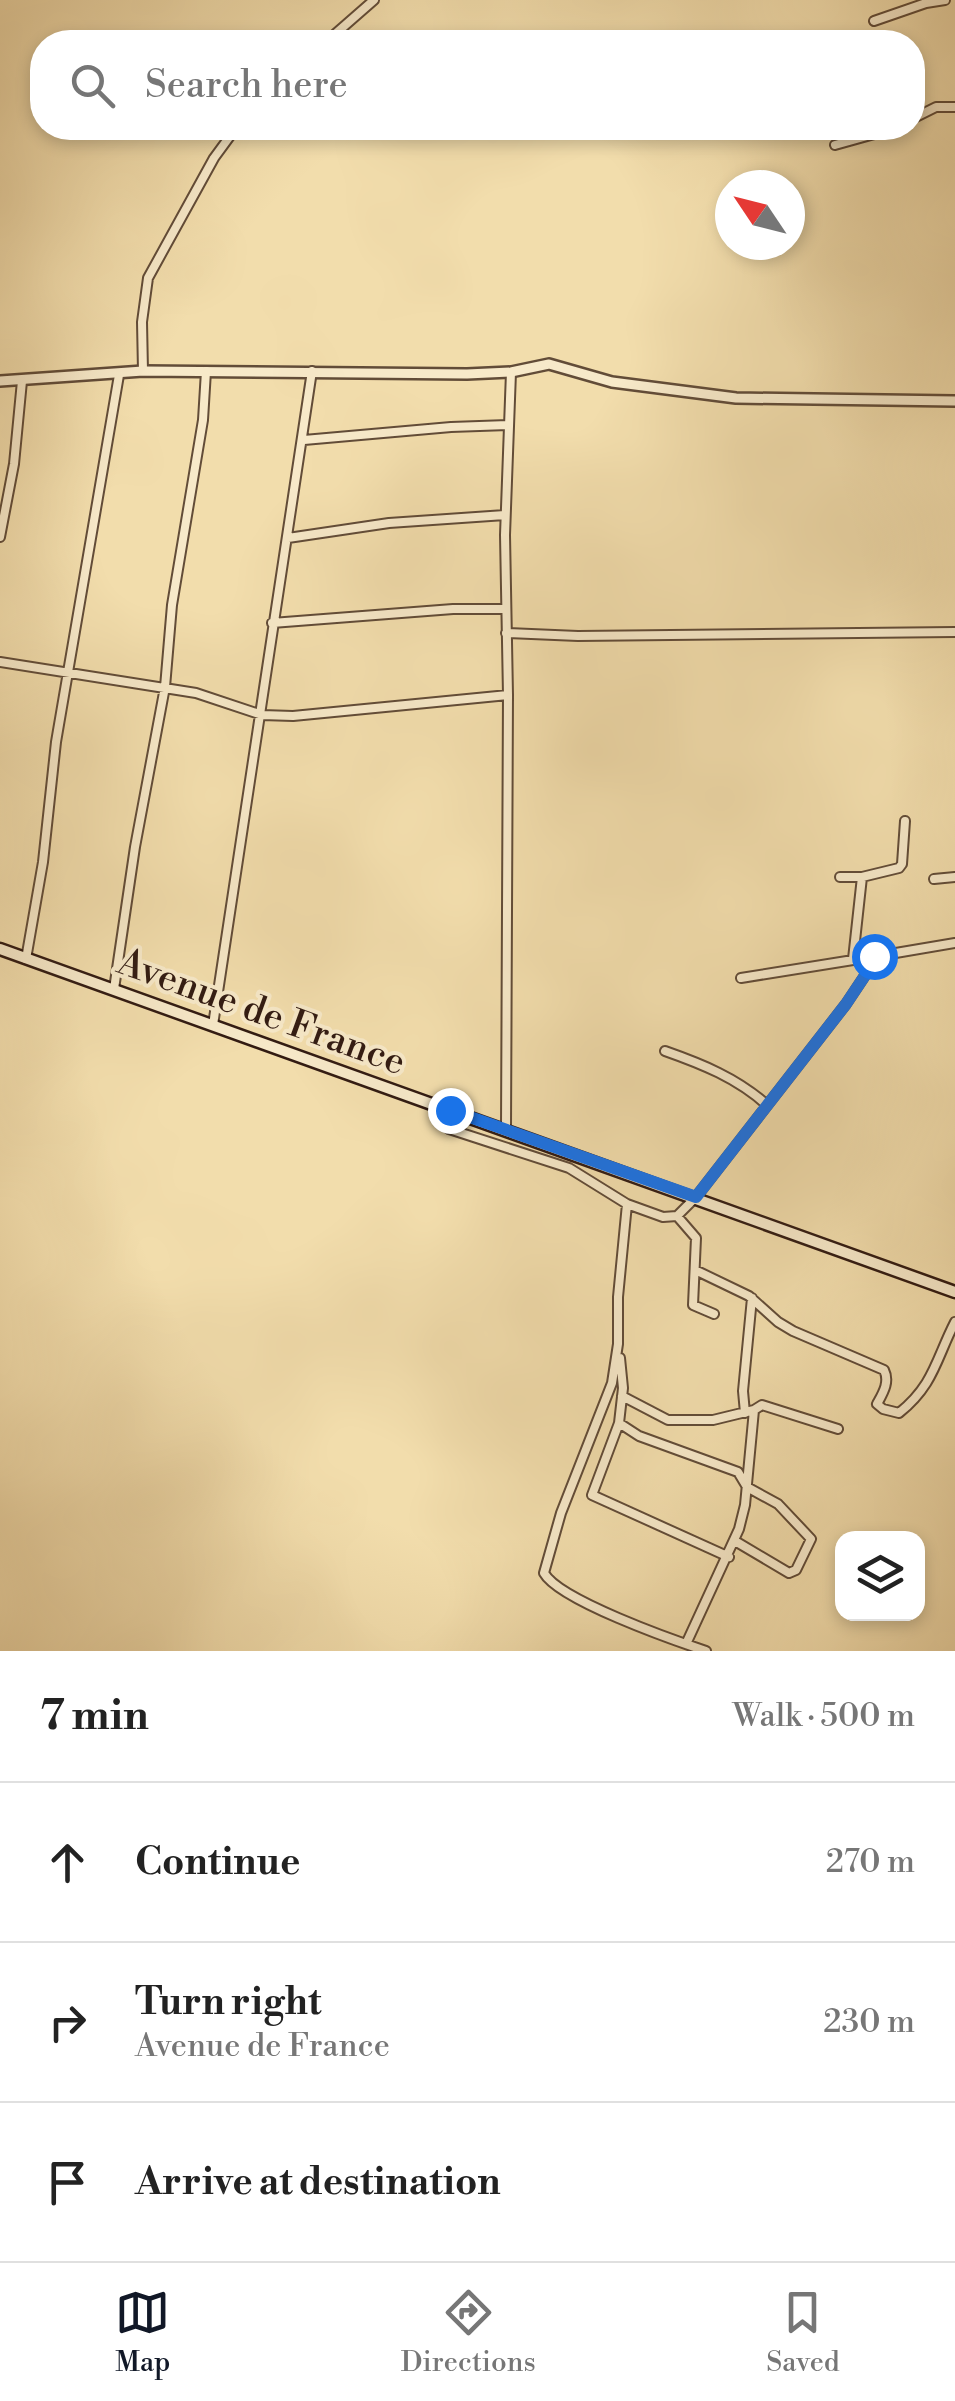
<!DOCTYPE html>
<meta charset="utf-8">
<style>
body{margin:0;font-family:"Libre Bodoni",serif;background:#f2f2f2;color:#222}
.controls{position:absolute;right:30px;bottom:30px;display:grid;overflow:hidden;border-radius:20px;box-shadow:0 5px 15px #0003}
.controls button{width:90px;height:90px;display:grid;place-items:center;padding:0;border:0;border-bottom:2px solid #e0e0e0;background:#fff;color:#222;font:50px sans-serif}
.compass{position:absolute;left:715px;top:170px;width:90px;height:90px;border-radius:50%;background:#fff;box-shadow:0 5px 15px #0003;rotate:305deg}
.stop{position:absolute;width:30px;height:30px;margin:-22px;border:8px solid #1a73e8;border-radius:50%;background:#fff}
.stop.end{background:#1a73e8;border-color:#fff;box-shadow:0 2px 10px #0008}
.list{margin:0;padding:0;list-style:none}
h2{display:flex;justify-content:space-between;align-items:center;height:130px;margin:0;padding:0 40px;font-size:42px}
h2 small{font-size:32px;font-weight:400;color:#767676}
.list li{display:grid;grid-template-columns:65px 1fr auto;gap:30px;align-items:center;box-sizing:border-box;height:160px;padding:0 40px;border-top:2px solid #e0e0e0}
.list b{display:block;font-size:38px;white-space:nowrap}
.list p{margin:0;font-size:32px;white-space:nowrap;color:#767676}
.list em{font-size:32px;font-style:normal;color:#767676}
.icon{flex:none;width:55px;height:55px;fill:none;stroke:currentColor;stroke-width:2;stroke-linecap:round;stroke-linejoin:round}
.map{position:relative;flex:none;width:955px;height:1651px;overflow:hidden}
.search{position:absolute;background:#fff;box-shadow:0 5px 15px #0003;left:30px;right:30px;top:30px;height:110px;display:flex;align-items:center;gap:25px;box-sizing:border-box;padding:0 35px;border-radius:40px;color:#767676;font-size:38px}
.sheet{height:610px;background:#fff}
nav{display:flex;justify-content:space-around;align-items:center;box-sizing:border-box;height:140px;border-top:2px solid #e0e0e0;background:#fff;font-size:28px;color:#767676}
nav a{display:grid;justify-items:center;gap:5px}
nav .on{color:#111827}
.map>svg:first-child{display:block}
</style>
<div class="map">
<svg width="955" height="1651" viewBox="0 0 955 1651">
<rect width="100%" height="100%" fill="#f2ddac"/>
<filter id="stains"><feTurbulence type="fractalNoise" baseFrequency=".002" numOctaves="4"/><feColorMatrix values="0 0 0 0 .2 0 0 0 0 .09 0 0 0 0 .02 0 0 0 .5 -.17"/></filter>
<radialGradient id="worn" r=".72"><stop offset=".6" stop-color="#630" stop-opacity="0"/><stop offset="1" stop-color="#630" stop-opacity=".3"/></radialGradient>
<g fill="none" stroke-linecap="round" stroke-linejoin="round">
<defs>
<path id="minor" d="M874 21 926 3 945 0
M326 42 374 0
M912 119 936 107H955
M835 145 896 128
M143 371 142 322 148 278 214 158 236 128
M304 440 451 427 508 425
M0 537 14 464 22 381
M288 538 389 523 505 515
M272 623 453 609H505
M506 633 578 636 955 632
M0 662 196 693 262 715 293 716 508 695
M840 877H862L899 868 902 864 905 821
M934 879 955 877
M26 959 43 862 56 742 119 375
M853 959 862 877
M741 978 878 956
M114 989 135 847 165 687 172 605 203 420 206 371
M213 1025 312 371
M665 1051C702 1064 737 1078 767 1105
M457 1112 449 1129 569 1168 627 1204 618 1297V1344L612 1383 561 1513 544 1573C559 1600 673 1640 706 1651
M506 1129 508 695 505 535 511 372
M627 1204 663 1217 677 1216 696 1197 846 1004 878 956 955 943
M677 1216 696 1238 693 1305 714 1314
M695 1270 749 1296 778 1322 793 1331 884 1370C890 1382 883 1393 877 1404L883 1409 899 1413C934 1385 936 1359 955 1322
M620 1358 623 1388 619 1423 592 1495 729 1557
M622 1396 668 1420H713L754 1410
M745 1413 743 1391 752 1298
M619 1423 639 1436 738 1472 747 1487 778 1504 811 1539 796 1570 789 1573 735 1541
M686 1644 739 1529 745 1505 754 1410 762 1405 838 1429"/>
<path id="tertiary" d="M0 381 143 371 467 374 511 372 549 364 612 382 736 398 955 401"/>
<path id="secondary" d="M0 949 955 1292"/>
</defs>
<use href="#minor" stroke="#624c38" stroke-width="12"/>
<use href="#tertiary" stroke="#624c38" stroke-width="14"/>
<use href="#secondary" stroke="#321b12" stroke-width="15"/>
<use href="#minor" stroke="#f7e9c9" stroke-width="8"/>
<use href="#tertiary" stroke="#f7e9c9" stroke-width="9"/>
<use href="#secondary" stroke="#f7e9c9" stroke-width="10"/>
</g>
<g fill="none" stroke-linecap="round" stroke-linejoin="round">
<path stroke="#1a73e8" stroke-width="12" d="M450 1110 696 1197 846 1004 878 956H874"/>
</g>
<g text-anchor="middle" stroke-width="8" stroke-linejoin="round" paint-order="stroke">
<g font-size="38" fill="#321b12" stroke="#f7e9c9">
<text transform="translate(262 1011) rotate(20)" y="13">Avenue de France</text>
</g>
</g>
<rect width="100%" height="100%" filter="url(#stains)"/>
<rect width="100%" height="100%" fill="url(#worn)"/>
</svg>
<div class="controls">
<button><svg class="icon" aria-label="layers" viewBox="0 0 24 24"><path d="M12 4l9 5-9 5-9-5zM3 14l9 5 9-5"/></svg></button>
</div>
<svg class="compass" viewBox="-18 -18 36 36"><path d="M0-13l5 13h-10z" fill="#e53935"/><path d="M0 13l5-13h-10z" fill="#767676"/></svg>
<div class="stop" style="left:874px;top:956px"></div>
<div class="stop end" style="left:450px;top:1110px"></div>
<div class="search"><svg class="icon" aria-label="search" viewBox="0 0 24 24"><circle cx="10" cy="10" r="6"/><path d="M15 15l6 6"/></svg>Search here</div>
</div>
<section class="sheet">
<h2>7 min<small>Walk · 500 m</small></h2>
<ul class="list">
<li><svg class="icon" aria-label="ahead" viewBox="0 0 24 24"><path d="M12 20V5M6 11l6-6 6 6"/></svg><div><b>Continue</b></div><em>270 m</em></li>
<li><svg class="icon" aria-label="right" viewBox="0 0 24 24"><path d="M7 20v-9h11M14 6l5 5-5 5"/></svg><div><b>Turn right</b><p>Avenue de France</p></div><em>230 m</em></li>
<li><svg class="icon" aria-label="arrive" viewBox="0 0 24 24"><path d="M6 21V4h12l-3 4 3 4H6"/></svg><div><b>Arrive at destination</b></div></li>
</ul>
</section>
<nav>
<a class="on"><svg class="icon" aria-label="map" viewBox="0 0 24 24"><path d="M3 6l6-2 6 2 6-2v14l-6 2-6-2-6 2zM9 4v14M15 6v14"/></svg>Map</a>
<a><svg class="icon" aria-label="directions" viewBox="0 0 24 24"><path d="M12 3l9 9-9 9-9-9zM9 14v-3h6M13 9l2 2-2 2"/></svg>Directions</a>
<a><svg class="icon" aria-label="saved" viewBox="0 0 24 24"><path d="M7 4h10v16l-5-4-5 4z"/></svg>Saved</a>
</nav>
